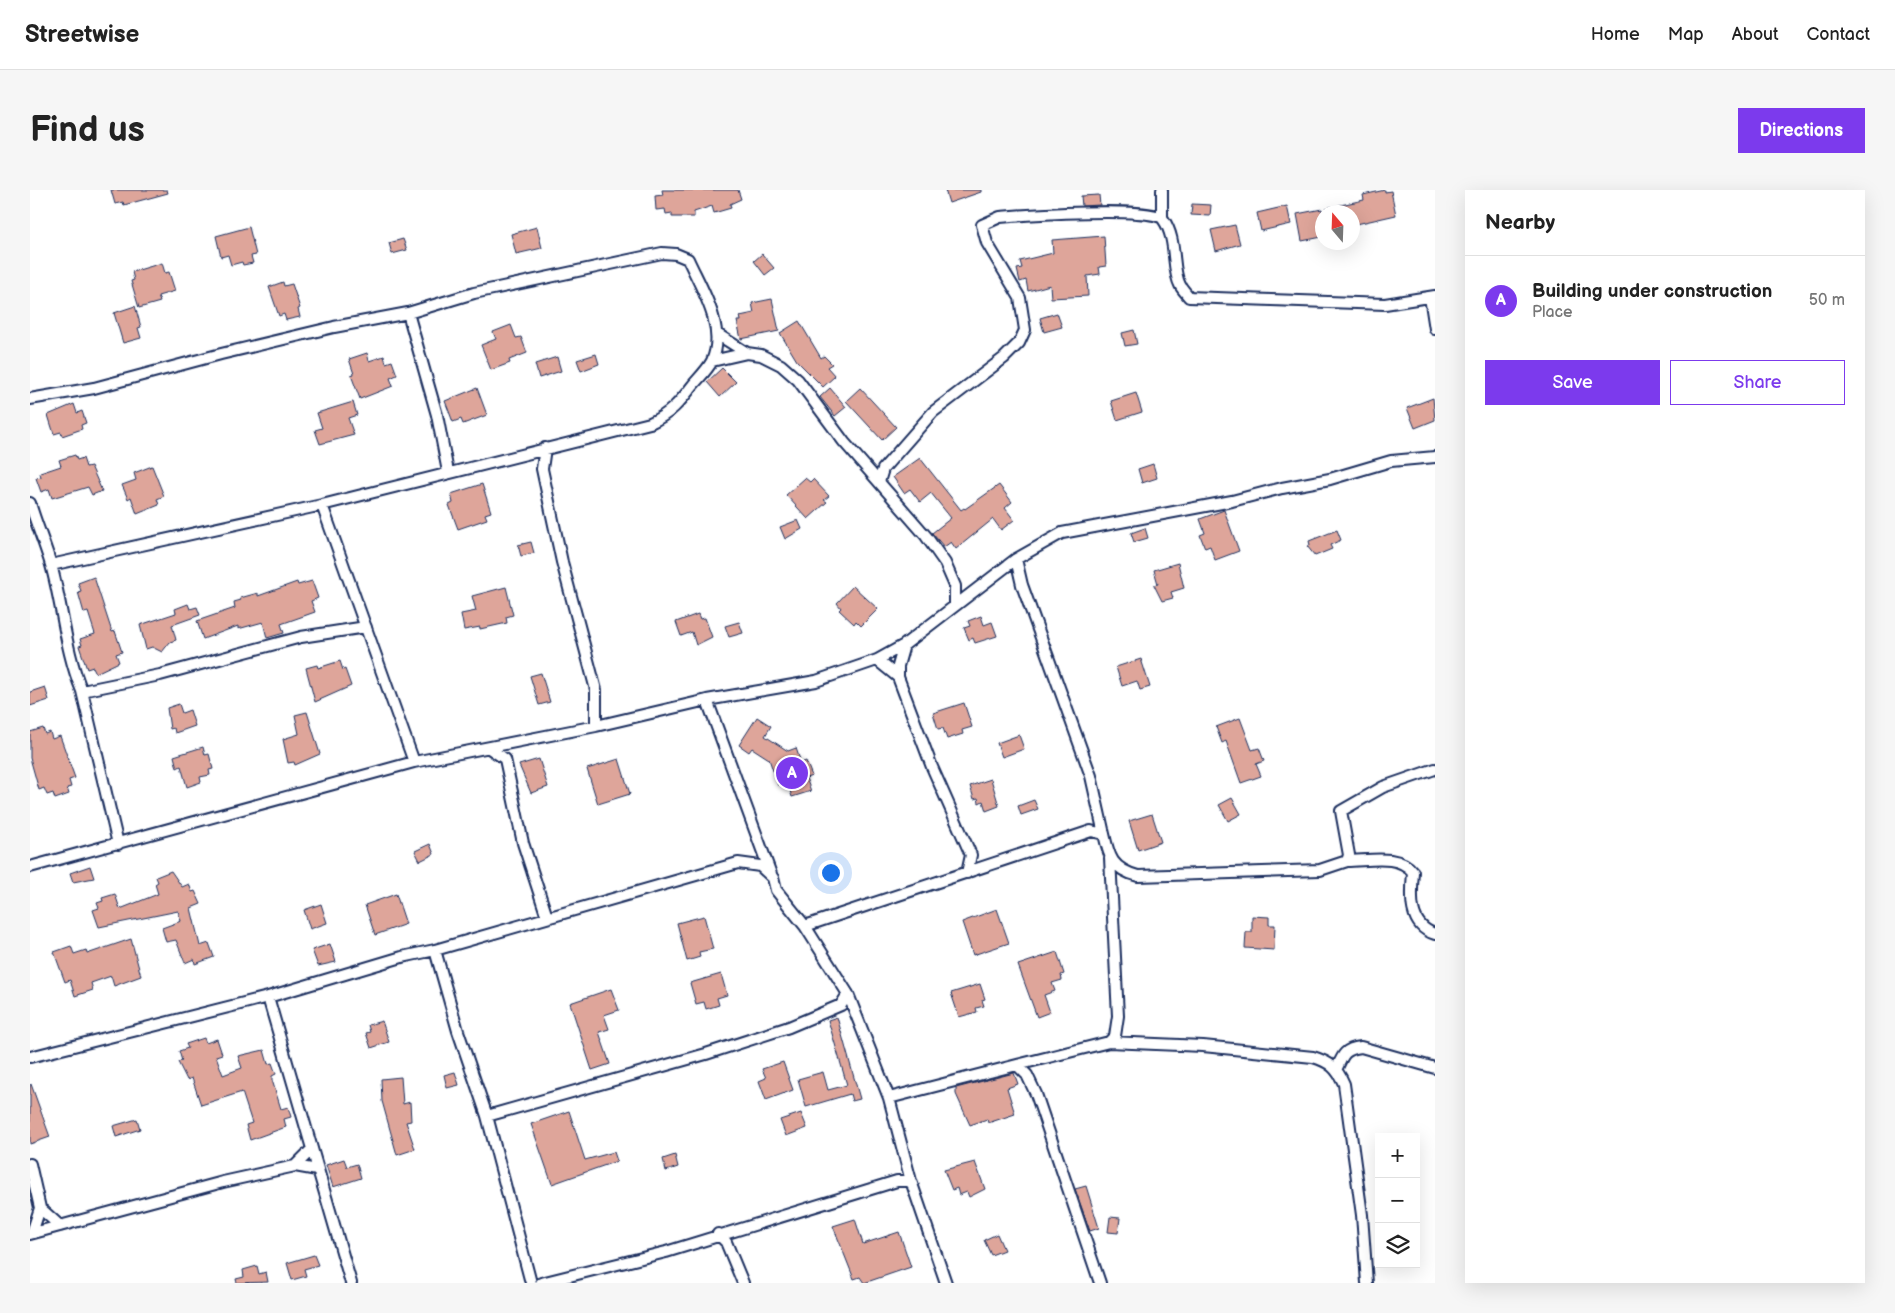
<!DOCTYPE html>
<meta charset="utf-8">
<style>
body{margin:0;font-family:"Balsamiq Sans",sans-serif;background:#f6f6f6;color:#222}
.controls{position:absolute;right:15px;bottom:15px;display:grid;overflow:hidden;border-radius:0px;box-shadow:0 5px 20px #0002}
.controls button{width:45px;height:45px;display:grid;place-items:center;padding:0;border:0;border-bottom:1px solid #e0e0e0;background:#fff;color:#222;font:25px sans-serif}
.compass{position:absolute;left:1285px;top:15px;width:45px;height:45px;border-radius:50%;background:#fff;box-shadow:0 5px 20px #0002;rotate:341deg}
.you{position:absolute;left:800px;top:682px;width:18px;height:18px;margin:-12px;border:4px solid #fff;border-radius:50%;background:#1a73e8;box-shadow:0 0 0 8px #1a73e833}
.badge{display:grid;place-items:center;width:32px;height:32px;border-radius:50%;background:#7c3aed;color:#fff;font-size:16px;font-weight:700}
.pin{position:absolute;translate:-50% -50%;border:2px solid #fff;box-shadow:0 1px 5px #0006}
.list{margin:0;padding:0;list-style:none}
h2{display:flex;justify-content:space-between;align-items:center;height:65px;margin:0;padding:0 20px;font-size:21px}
h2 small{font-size:16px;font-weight:400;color:#767676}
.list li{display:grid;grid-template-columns:32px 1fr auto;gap:15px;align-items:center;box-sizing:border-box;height:90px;padding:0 20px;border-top:1px solid #e0e0e0}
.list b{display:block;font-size:19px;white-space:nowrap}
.list p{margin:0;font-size:16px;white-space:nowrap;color:#767676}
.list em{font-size:16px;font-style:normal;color:#767676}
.actions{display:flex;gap:10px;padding:15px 20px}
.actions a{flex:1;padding:11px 0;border:1px solid #7c3aed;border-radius:0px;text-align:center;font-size:18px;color:#7c3aed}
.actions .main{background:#7c3aed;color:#fff}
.icon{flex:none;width:28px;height:28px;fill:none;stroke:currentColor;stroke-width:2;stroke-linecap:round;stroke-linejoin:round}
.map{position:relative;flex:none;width:1405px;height:1093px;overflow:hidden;border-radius:0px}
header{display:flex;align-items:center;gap:30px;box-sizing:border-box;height:70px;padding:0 25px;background:#fff;border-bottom:1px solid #e0e0e0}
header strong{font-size:24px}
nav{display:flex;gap:28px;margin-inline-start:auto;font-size:18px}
.intro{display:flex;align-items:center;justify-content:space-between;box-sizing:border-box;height:120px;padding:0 30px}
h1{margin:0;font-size:35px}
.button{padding:12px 22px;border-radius:0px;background:#7c3aed;color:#fff;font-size:18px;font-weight:700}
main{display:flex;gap:30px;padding:0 30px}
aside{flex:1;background:#fff;border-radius:0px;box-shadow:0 5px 20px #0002}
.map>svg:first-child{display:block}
</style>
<header>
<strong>Streetwise</strong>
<nav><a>Home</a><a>Map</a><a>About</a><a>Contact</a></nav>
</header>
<div class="intro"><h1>Find us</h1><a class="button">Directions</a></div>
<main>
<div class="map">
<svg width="1405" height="1093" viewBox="0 0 1405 1093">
<rect width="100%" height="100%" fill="#fff"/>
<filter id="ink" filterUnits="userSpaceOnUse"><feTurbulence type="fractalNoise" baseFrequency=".02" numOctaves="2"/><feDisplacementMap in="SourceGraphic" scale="10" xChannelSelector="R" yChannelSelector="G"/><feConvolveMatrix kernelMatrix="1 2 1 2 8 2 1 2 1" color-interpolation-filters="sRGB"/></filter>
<g filter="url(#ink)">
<path fill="#dea59a" stroke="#1b2f5e" d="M81 0H137L138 3 94 15 93 12 85 14Z
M632 0H708L711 9 700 14 701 18 684 23 682 16 664 22V27H642V23L636 24 635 19 626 20 625 6 633 5Z
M915 0H951V2L919 13Z
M1355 0V2L1361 1 1366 25 1322 35V22H1296V18L1334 10 1333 5Z
M1069 5 1070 15 1052 16 1051 6Z
M1162 14 1181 15 1180 26 1161 25Z
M1257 16 1261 34 1231 41 1227 23Z
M1292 19V47L1272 51 1267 24Z
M1205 35 1210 54 1186 61 1181 40Z
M219 37 226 65 221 66 223 73 213 75 212 72 201 75 198 65 191 67 186 46Z
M507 37 512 58 486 64 481 44Z
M1074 46 1076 76 1069 77 1070 84 1057 86 1058 106 1021 108 1020 95 998 101 996 90 990 92 987 79 992 78 990 71 1023 63 1022 50Z
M373 49 377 60 362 64 359 53Z
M732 64 744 78 735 85 724 71Z
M132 73 135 83 139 82 145 101 128 106 130 112 109 118 101 91 104 90 102 82Z
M253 92 254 96 262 94 270 118 268 119 270 127 256 130 254 124 249 126 239 97Z
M742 109 749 141 711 149 707 131H711L710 126 724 123 722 113Z
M105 116 111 137 108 138 111 148 93 153 84 123Z
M1027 123 1032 137 1014 142 1010 128Z
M769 131 791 168 794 166 802 174 797 177 805 186 793 197 767 171 750 143Z
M481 135 486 148 491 147 497 163 479 170 480 173 461 180 451 155 466 149 463 142Z
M1104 140 1107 154 1095 156 1092 143Z
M337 163 339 171 354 166 356 173 362 171 367 185 360 188 363 196 330 209 321 185 324 184 319 169Z
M566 164 569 174 551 181 547 170Z
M527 167 531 181 509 188 505 174Z
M692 178 706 192 690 207 677 192Z
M447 198 457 225 433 234 431 229 423 232 415 211Z
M800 198 816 217 805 226 790 207Z
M830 198 866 237 852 250 816 211Z
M1106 203 1112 222 1087 230 1081 211Z
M1403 208 1405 230 1385 238 1377 218Z
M323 212 327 225 318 228 324 245 290 254 285 240 292 238 287 223Z
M44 214 47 223 52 221 56 233 51 235 52 239 32 246 31 242 24 244 18 225Z
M45 265 47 270 53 268 56 277 61 276 72 301 62 305 58 297 22 308 19 299 11 302 6 288 11 287 10 283 31 276 29 270Z
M890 268 931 320 934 318 935 319 969 295 982 312 975 318 984 330 971 340 963 329 926 359 921 352 914 357 902 343 921 328 901 303 890 312 880 299 874 303 863 287Z
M1123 274 1127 288 1112 293 1108 279Z
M122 276 134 306 127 309 129 315 107 324 101 307 98 309 92 295 106 290 104 283Z
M775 288 780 292 783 289 799 306 794 310 797 312 778 329 756 305Z
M452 294 461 322 455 324 457 329 428 339 419 315 423 313 421 304Z
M1194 320 1209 361 1185 370 1180 356 1175 358 1170 345 1175 343 1170 329Z
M768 330 772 339 755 349 750 337Z
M1115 338 1118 348 1104 352 1101 343Z
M1307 340 1311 350 1300 355 1302 359 1285 366 1277 356 1280 355 1279 351Z
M501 352 504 363 491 366 488 355Z
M1148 373 1154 398 1141 402 1143 408 1132 411 1124 395 1128 394 1124 380Z
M64 387 82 442 85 441 92 462 86 464 89 472 66 483 63 477 57 479 49 456 52 455 50 449 65 444 58 422 54 423 48 402 51 401 48 393Z
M282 391 288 408 281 411 285 422 251 434 254 443 237 448 233 432 208 439V436L173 449 167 431 205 418 204 412 211 410 210 408 228 403V406L267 392 268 395Z
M823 396 848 419 831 436 826 431 824 434 809 420 811 418 807 413Z
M476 397 483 425 476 427 477 433 450 439V437L434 440 431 424 446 421 442 406Z
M158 414 160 419 167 417 170 425 142 435 146 450 140 452 132 462 122 457 116 459 110 435 146 423 145 419Z
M668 424 670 429 675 428 682 447 666 455 662 442 651 446 646 432Z
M951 426 954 435 962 432 967 446 945 453 943 448 939 450 934 438 940 436 938 431Z
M709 432 713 443 699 447 695 436Z
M1111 469 1120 497 1110 500 1107 491 1092 496 1086 477Z
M310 471 313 480 315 479 321 496 285 512 276 478 287 475 288 478Z
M511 483 520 512 509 515 500 486Z
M15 497 19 510 0 516V502Z
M934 513 942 537 932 540 933 544 917 549 913 538 908 539 903 523Z
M149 514 152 523 160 520 165 536 145 543 144 538 140 539 137 518Z
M277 522 290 564 265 575 264 572 258 573 253 549 269 544 265 525Z
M727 527 741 536 735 546 758 561 766 558 771 573 776 571 782 586 776 588 781 601 762 607 757 592 748 595 739 569 722 558 719 562 709 555Z
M1210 528 1222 560 1229 558 1234 571 1226 574 1231 586 1211 593 1196 551 1192 553 1186 537Z
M13 538 15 544 20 542 22 549 30 546 45 588 39 590 41 597 37 598 39 604 25 609 23 603 17 605 14 598 9 600 0 568V542Z
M989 545 994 559 972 567 967 553Z
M173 557 175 565 179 564 183 579 179 580 180 585 170 587 171 592 157 597 151 576 147 578 144 566Z
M509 569 518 597 501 603 489 575Z
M589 569 600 604 568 614 557 579Z
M961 589 969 616 956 621 953 611 949 613 948 608 944 609 940 596Z
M1202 608 1211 624 1198 631 1189 615Z
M1004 610 1008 619 991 625 988 616Z
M1122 624 1131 652 1108 660 1099 631Z
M400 654 404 664 390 671 385 661Z
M60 676 64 688 43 692 40 683Z
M141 681 152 697 159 694 162 702 165 701 171 714 161 718 170 756 179 753 184 767 165 774 164 769 155 773 146 750 136 752 132 738 151 731 148 721 69 737 63 720 69 718 67 713 73 711 72 708 85 704 90 719 128 704 125 694 128 692 126 687Z
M366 704 376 734 345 745 335 715Z
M291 714 297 733 280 739 274 720Z
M967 719 979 753 943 765 932 732Z
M674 726 683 759 669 762 670 767 657 771 647 733Z
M1222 726 1239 727V735H1245L1244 760 1215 758 1216 742H1222Z
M101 749 111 786 84 796 81 786 61 793 63 800 45 806 40 790 35 792 24 762 41 756 44 764 56 760 57 764Z
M300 754 306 772 288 776 282 760Z
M1027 762 1034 784 1031 785 1032 790 1022 793 1025 801 1014 805 1020 822 1007 827 988 775Z
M691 784 697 805 687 808 689 815 676 819 674 812 666 814 660 793Z
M950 794 955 809 952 810 954 816 946 818 947 822 929 827 921 803Z
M581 799 589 820 574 825 579 839 569 842 580 874 562 880 540 813Z
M807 827 830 909 822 911 820 904 776 917 768 889 793 882 798 900 817 895 798 830Z
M352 831 359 852 341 858 336 843 340 842 338 835Z
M174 848 176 853 187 849 192 864 186 866 193 885 212 878 208 866 234 860 238 874 242 873 246 884 242 886V890L251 919 258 917 261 927 254 929 256 937 220 950 216 935 222 933 212 902 171 915 162 888 157 890 148 872 152 871 149 861 158 858 156 854Z
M753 872 763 900 736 910 729 891 736 888 732 879Z
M425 882 429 895 417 898 414 885Z
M984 883 988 894 977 898 985 924 958 933 957 929 940 935 926 904V898Z
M371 887 373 914 380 912 381 931 376 932 385 959 367 965 352 911 351 889Z
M1 894 20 947 0 954V895Z
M539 921 555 970 584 962 587 971 522 994 501 934Z
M771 923 777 938 756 946 750 930Z
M107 929 110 939 86 947 83 936Z
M645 965 648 977 636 981 633 969Z
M314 969 317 977 327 974 331 988 303 997 296 975Z
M945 972 955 999 939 1007 937 1002 929 1005 927 998 922 1000 914 980Z
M1056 996 1069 1038 1060 1041 1045 999Z
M1080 1027 1090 1028 1088 1043 1078 1042Z
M825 1029 833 1054 869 1042 881 1077 834 1093 830 1087 824 1089 803 1036Z
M967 1044 974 1060 961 1065 954 1050Z
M284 1065 288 1075 274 1079 276 1086 262 1090 257 1073Z
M227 1076 229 1084 236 1082 238 1092 207 1093 206 1089 214 1087 213 1080Z"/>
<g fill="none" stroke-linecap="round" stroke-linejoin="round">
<defs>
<path id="street" d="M1132 0V27
M1400 107 1405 139
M378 123 407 225 418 282
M687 144 717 163 731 165 751 175 768 190 814 252 896 346 915 373 925 396V415
M682 171 717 163
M0 209 64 198 191 164 304 137 378 123 444 103 632 63 646 64 658 69C671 98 697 138 682 171 678 179 669 188 663 195 650 212 640 224 620 233L292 315 21 375
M515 258 512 279 532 372 566 500V536
M849 292 853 279 903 222 974 168 989 153 995 140 990 108 957 53 952 35 970 27C992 25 1124 16 1133 29 1148 50 1141 78 1150 95 1152 99 1156 103 1159 107L1355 114 1405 106
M0 313C6 334 15 354 21 375 33 417 35 461 52 501L88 654
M292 315 384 572
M986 369 992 395 1061 586 1074 644
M874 455 868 476V487L902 577 941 665 937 683
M847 470 868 487
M52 501 130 485 271 447 336 437
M677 510 742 687
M459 558 475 569 493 653 517 727
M1317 671C1338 671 1369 663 1383 682 1381 706 1378 736 1405 744
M0 677 384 572 566 536 677 510 786 491 847 470 874 455 986 369 1032 343 1202 311 1252 298 1300 289 1361 271 1405 267
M775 736 1061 641 1074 644C1079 667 1082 679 1108 686L1290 680 1317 671 1319 665 1311 621 1353 597 1405 579
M405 760 428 841 457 926 501 1093
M238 807 321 1093
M1079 852 1173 856 1283 867C1300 872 1307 878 1314 894L1332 1025 1337 1093
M0 867 238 807 372 767 405 760 708 673 730 676 743 688 746 700 775 736 818 804 859 908 881 991 916 1093
M987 875 1079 852 1085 846 1088 826 1080 668
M1307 878C1313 864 1315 859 1331 857L1405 878
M859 908 987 875 997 885 1006 904 1070 1093
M457 926 676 864 759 837 811 815 818 804
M0 974 10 1018 2 1043
M265 976 282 959
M10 1018 30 1036
M0 1044 193 992 265 976 287 980
M688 1044 696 1052 713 1093
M511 1093 636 1062 867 991H881"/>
</defs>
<use href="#street" stroke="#1b2f5e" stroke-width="14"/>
<use href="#street" stroke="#fff" stroke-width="10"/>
</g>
</g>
</svg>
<div class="controls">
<button>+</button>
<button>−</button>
<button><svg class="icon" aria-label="layers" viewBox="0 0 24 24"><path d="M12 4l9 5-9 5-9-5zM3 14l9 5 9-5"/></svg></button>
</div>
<svg class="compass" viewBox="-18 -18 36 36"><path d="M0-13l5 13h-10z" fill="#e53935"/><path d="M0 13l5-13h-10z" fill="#767676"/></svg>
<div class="you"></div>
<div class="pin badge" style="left:762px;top:583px">A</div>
</div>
<aside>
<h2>Nearby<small></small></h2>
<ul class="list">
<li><span class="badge">A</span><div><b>Building under construction</b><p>Place</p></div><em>50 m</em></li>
</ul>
<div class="actions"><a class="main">Save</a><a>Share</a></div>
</aside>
</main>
